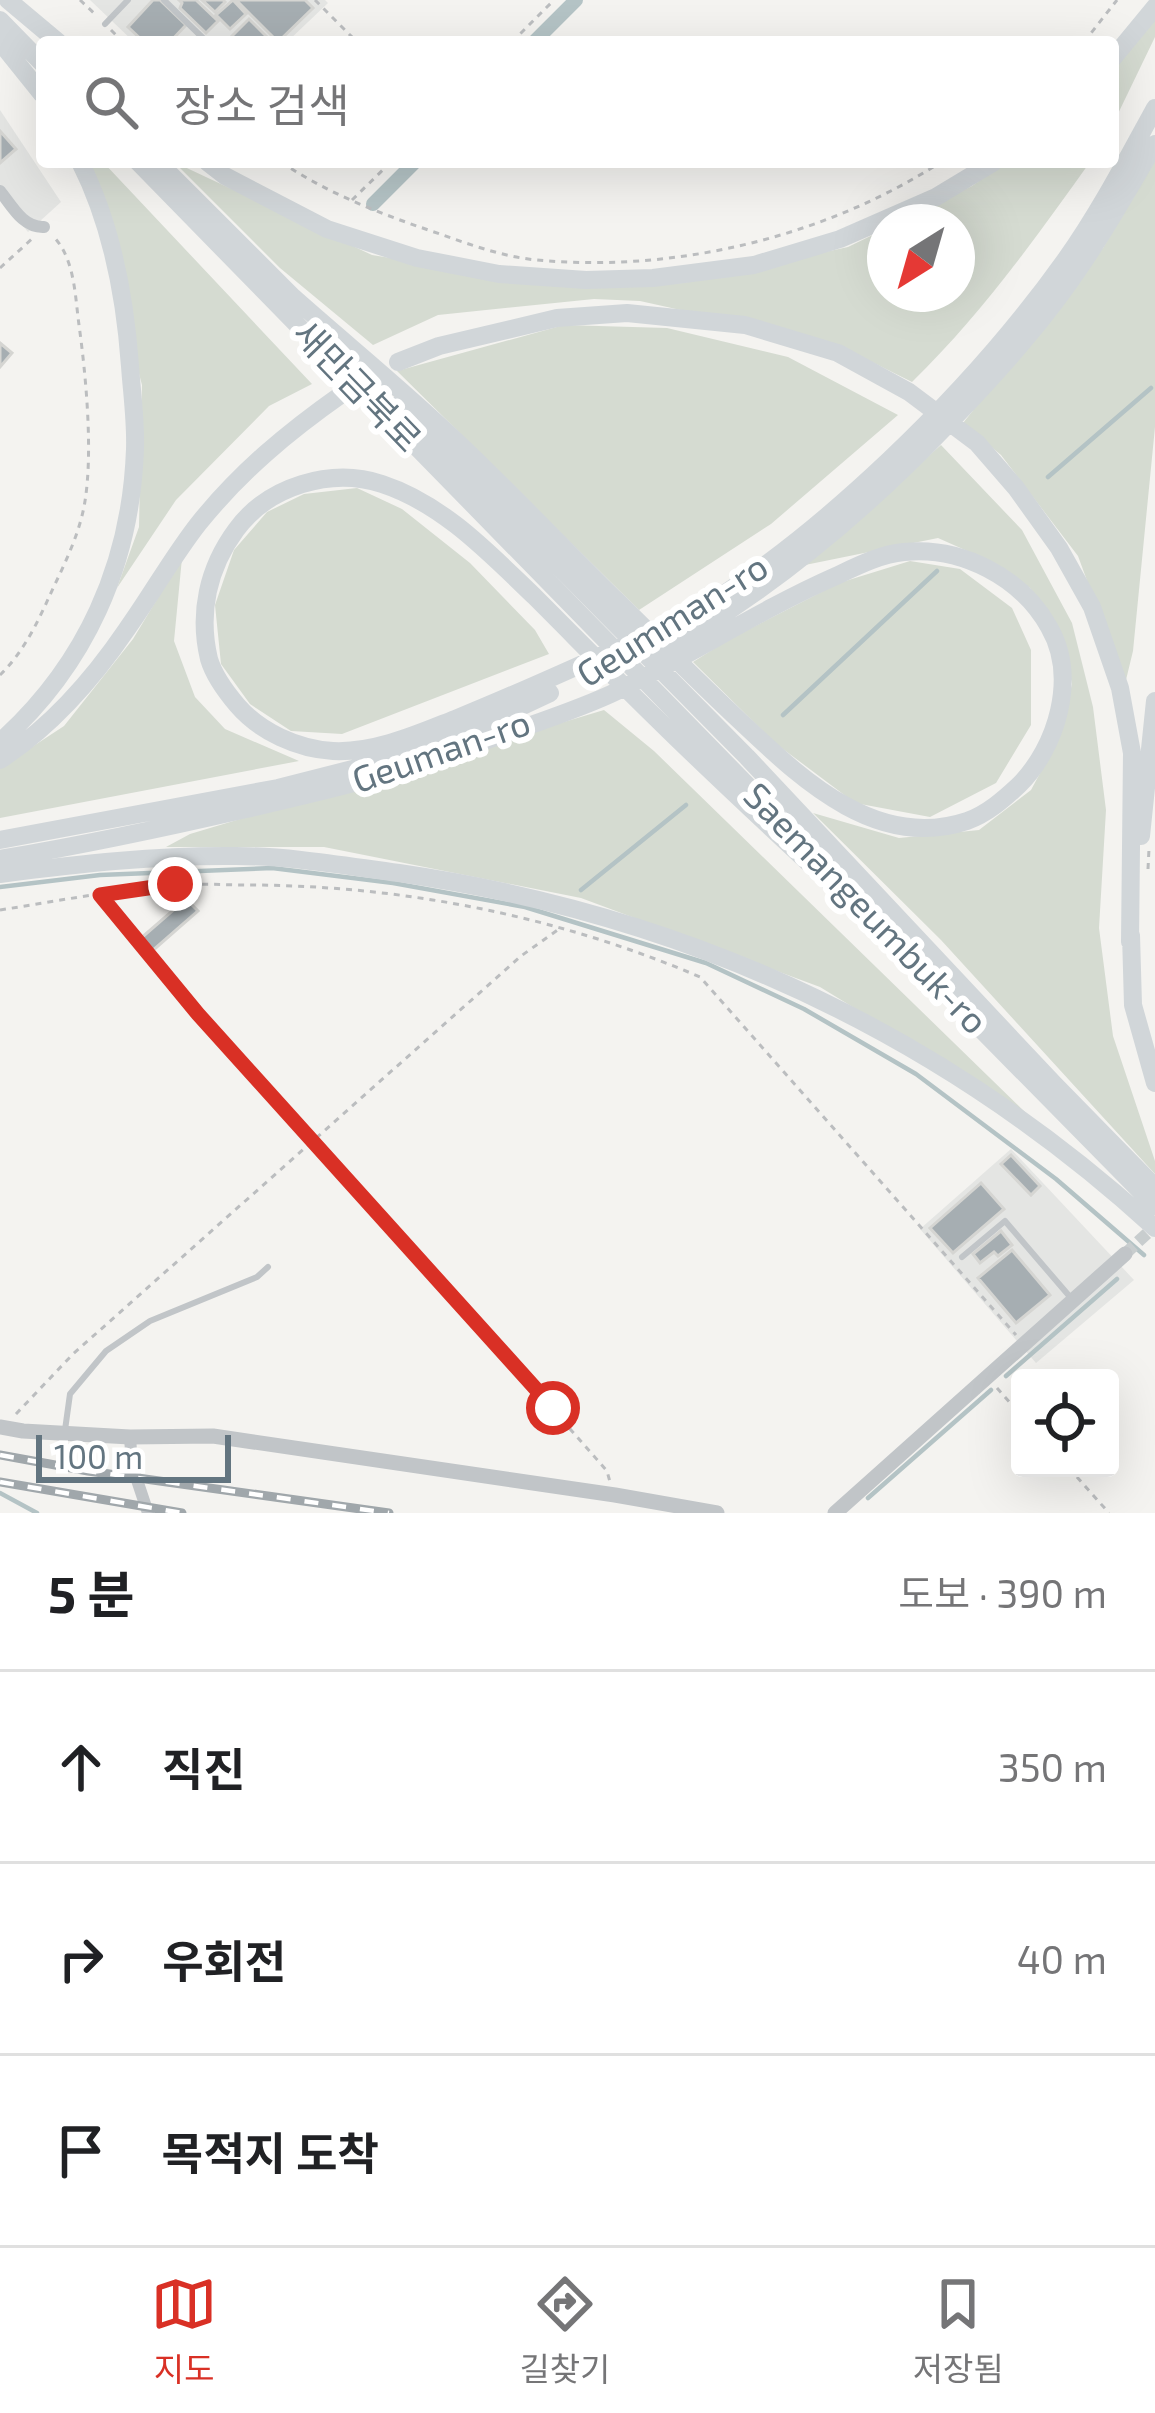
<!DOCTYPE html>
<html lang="ko">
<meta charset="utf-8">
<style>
body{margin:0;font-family:"Exo 2","Noto Sans KR",sans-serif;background:#f6f6f6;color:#202124}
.controls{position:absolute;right:36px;bottom:36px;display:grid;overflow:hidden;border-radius:12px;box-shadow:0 12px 48px #0002}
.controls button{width:108px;height:108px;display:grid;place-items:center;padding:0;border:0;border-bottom:3px solid #e0e0e0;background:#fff;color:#202124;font:60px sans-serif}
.compass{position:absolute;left:867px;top:204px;width:108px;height:108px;border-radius:50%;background:#fff;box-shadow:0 12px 48px #0002;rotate:217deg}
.scale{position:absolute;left:36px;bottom:30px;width:195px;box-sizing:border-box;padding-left:12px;border:6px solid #637580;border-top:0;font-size:33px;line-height:42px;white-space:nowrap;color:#637580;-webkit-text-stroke:9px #fff;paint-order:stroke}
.stop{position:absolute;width:36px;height:36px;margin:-27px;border:9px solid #d93025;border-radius:50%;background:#fff}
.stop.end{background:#d93025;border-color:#fff;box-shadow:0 3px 12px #0008}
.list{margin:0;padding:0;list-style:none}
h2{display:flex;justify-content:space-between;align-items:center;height:156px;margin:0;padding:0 48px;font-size:51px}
h2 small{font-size:39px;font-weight:400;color:#757577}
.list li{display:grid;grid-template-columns:78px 1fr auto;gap:36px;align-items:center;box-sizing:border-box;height:192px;padding:0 48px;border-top:3px solid #e0e0e0}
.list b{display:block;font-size:45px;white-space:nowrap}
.list em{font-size:39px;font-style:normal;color:#757577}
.icon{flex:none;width:66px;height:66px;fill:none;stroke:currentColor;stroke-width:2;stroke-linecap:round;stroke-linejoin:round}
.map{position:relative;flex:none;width:1155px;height:1513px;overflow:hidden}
.search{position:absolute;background:#fff;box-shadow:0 12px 48px #0002;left:36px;right:36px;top:36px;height:132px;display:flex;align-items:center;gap:30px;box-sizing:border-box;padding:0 42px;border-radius:12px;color:#757577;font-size:45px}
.sheet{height:732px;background:#fff}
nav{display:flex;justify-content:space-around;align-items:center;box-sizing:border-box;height:168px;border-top:3px solid #e0e0e0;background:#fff;font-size:33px;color:#757577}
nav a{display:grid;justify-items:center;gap:6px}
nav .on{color:#d93025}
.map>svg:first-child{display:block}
</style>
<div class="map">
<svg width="1155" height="1513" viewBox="0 0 1155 1513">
<rect width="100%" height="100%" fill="#f4f3f0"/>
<path fill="#e4e5e3" d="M90 0H325L328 3 287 42H134Z
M0 110 61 202 28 232 0 198Z
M1011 1149 1134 1280 1036 1363 920 1229Z"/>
<path fill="#d5dbd1" d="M1155 20V37L1113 124V65Z
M1155 157V427L1133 651 1125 684 1078 556 1001 455 963 423 1103 248Z
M83 162H103L312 384 269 406 176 500 117 588 139 527 142 385Z
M174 162 372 255 562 286 683 283 848 247 885 229V294H957V222H898L972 186 1006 162H1090C1035 239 981 315 912 382L838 345 640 301 594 299 438 315 373 345 280 268Z
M564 325 667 328 788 357 898 415 771 524 639 610 397 371Z
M941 445 1022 530 1072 623 1093 707 1106 810 1099 928 1113 1036 1155 1161V1174L941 940 813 813 899 838 979 830 1031 790 1059 738 1072 684 1063 640 1030 588 992 562 938 538 805 565Z
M357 488 402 509 470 563 535 630 549 654 342 734 291 731 250 704 221 664 215 605 234 550 267 512 304 494Z
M182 558 174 641 195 697 225 729 299 761 0 818V768L64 726 133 639Z
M910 561 960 569 1012 608 1031 650V725L996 783 930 817 855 803 775 743 693 662 728 640 839 583Z
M604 710 654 751 1026 1113 820 987 581 898 324 847H166L190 834Z"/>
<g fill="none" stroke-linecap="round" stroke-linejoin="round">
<path stroke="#b4c3c5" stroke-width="4.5" d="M1048 477 1151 388
M783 715 937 571
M0 887 100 875 272 868 393 883 525 907 706 963 804 1009 916 1074 1056 1179 1144 1255
M581 890 686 805
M1006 1376 1117 1279
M0 1493 37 1513
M868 1498 991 1390"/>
<path stroke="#b4c3c5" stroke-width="14" d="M534 42 576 0
M373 204 415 162"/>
</g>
<path fill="#a6aeb2" stroke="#d5d5d2" stroke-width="3" d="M153 0H160L186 25 170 42H144L128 27Z
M179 0H196L218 21 206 33 180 8 182 3Z
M202 0H223L225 2 215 12Z
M233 0 246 14 230 29 216 15Z
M236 0H305L313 8 278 42Z
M249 19 272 42H226Z
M0 131 16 149 0 163Z
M0 343 12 353 0 367Z
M186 899 198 911 151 952 140 939Z
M1011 1155 1040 1186 1031 1195 1001 1164Z
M981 1183 1004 1209 953 1253 930 1228Z
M1001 1231 1012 1245 998 1256 994 1252 980 1263 973 1254Z
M1012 1250 1050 1295 1016 1323 978 1278Z"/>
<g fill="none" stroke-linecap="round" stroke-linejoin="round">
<path stroke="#c8cdce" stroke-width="12" stroke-dasharray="12 6" stroke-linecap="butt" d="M1125 1254 1155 1226"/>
<path stroke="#bbbdbf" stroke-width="3" stroke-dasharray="6 6" stroke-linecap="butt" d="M80 0 96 15
M315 0 357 42
M111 30 123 42
M512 42 554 0
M1084 42 1117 0
M281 162C330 195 384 215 440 234 471 245 504 257 537 260 675 273 825 237 941 162
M352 200 391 162
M0 268 34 237
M0 675C22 654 37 624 49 597 63 567 80 534 85 501 93 451 86 376 79 325 75 296 75 260 54 237
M1148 869 1149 849
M102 897C264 1093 439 1279 607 1471L610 1482
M0 910C57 901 115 890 172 885 196 883 221 885 246 885 401 885 558 916 700 977L1016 1335
M997 1388 1020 1414
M16 1414 73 1354 521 956 559 929
M1069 1468 1109 1513"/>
<path stroke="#c1c5c8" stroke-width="6" d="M164 0 207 42
M105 24 128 0
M962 1257 1005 1221 1071 1298
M65 1430 70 1394 106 1351 150 1321 257 1277 268 1267"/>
<path stroke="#c1c5c8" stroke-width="12" d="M0 191C12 206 23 228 44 227
M130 1437 132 1465 148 1513"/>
<path stroke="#c1c5c8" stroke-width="15" d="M0 1427 23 1431 130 1437 213 1436 615 1495 717 1513
M835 1513 1125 1254"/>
<path stroke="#d1d6d9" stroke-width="18" d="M8 0 58 42
M0 20 42 63
M0 42 42 94
M1113 58 1155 7
M138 162 793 832
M158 162 299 303
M207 162 225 176 327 229 417 258 499 274 586 280 653 278 754 265 840 239 936 197 994 162
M293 297C347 345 404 391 456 441 511 493 563 548 617 601 658 641 698 682 740 721 773 752 806 784 846 806 884 827 925 835 967 821 987 814 1004 799 1019 785 1057 747 1078 677 1049 627 1021 577 961 546 904 552 881 554 857 566 836 576 759 610 688 657 611 694 565 715 515 730 467 747
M398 362 439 346 557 318 627 313 745 325 838 353 909 392 977 443 1016 488 1059 548 1092 607 1120 688 1132 753 1130 942
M398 404 747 757 1054 1084 1155 1187
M688 616C611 651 534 687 455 719 417 734 375 753 333 751 298 749 260 732 237 705 226 692 214 676 209 659 198 613 208 568 236 530 268 486 331 467 382 484 443 504 489 553 534 596 575 637 615 678 656 718 740 801 828 880 914 961
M679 622C819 541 972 391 1066 259 1100 211 1127 159 1155 108
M659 653C768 593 864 512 950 422 998 372 1046 319 1084 261 1110 223 1132 183 1155 144
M0 742C86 665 131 564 135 449 136 422 132 394 130 366 125 296 112 225 80 162
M0 760C51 727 93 679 127 629 152 594 173 556 199 523 241 471 288 432 342 394
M1141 836 1155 701
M0 840 278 788 380 762 493 720 550 693
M0 859C83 845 164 828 246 809 325 791 403 773 478 742
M0 874C78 864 158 855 236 856 291 856 346 866 399 873 687 915 940 1032 1155 1228
M1131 935 1133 1005 1155 1083
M906 953 1155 1206"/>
<defs>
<path id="rail" d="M0 1455 88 1471 389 1513
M0 1482 182 1513"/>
</defs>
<use href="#rail" stroke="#a0a7ab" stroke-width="9"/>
<use href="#rail" stroke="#fff" stroke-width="4.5" stroke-dasharray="14" stroke-linecap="butt"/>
</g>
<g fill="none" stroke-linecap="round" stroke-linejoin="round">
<path stroke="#d93025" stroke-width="15" d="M175 884 100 895 198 1014 553 1408"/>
</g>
<g text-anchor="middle" stroke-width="12" stroke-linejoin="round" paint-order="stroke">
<g font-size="36" fill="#637580" stroke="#fff">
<text transform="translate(357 386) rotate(46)" y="13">새만금북로</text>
<text transform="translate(672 620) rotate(-32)" y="13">Geumman-ro</text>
<text transform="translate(441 751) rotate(-19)" y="13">Geuman-ro</text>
<text transform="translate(866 908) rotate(46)" y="13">Saemangeumbuk-ro</text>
</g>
</g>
</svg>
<div class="controls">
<button><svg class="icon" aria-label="locate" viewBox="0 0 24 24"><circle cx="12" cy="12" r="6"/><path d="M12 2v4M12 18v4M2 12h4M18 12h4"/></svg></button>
</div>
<svg class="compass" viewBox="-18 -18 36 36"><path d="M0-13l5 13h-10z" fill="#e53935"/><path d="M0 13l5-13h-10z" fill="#757577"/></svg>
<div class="scale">100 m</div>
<div class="stop" style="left:553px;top:1408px"></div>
<div class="stop end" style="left:175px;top:884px"></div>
<div class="search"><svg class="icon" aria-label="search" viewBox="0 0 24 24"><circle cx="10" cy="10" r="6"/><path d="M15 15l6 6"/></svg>장소 검색</div>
</div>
<section class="sheet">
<h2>5 분<small>도보 · 390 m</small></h2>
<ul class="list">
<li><svg class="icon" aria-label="ahead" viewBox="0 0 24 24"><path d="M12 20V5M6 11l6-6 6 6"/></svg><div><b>직진</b></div><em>350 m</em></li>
<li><svg class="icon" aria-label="right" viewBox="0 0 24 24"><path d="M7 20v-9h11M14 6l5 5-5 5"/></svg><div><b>우회전</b></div><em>40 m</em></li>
<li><svg class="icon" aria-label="arrive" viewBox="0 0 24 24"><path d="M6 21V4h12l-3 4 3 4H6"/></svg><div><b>목적지 도착</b></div></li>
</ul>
</section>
<nav>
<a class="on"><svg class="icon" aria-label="map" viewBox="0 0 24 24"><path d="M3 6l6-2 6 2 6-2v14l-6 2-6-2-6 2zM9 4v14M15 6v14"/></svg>지도</a>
<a><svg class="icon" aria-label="directions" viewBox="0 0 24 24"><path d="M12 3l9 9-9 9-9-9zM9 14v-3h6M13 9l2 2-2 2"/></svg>길찾기</a>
<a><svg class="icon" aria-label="saved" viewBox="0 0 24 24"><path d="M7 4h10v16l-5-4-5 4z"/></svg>저장됨</a>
</nav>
